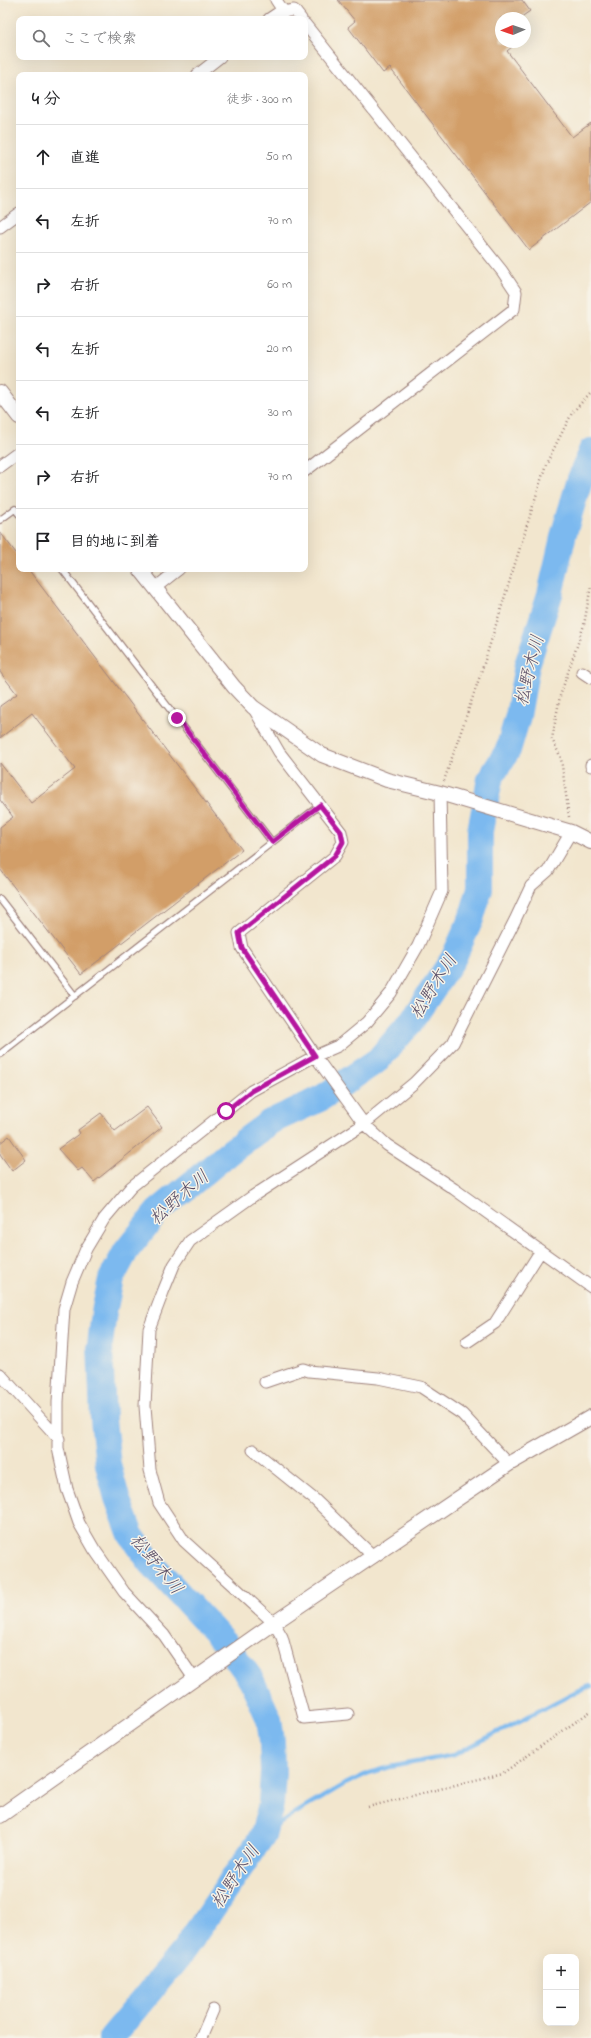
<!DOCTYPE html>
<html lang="ja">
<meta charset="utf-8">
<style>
body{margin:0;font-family:"Indie Flower","Klee One",sans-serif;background:#f2f2f2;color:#202124}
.controls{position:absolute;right:12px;bottom:12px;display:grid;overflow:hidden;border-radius:8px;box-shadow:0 4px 16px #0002}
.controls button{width:36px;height:36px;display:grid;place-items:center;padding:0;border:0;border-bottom:1px solid #e0e0e0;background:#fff;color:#202124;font:20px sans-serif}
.compass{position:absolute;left:495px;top:12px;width:36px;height:36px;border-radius:50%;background:#fff;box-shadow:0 4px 16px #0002;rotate:268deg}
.stop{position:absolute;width:12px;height:12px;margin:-9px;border:3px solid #b5179e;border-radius:50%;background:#fff}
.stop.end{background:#b5179e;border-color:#fff;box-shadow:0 1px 4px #0008}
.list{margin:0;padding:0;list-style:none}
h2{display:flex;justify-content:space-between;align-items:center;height:52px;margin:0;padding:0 16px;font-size:17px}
h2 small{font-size:13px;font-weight:400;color:#757577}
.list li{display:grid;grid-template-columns:26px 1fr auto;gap:12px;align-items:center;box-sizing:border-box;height:64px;padding:0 16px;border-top:1px solid #e0e0e0}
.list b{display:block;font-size:15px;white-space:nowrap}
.list em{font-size:13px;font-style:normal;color:#757577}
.icon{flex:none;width:22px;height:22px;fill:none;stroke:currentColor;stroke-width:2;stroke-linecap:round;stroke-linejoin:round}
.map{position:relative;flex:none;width:591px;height:2038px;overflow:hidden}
.search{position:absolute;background:#fff;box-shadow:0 4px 16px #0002;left:16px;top:16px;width:292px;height:44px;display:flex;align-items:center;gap:10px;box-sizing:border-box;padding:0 14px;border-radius:8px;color:#757577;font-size:15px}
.panel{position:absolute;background:#fff;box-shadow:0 4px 16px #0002;left:16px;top:72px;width:292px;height:500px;border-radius:8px}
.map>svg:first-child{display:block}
</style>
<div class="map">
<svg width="591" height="2038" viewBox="0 0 591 2038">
<rect width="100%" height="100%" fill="#f7f3e8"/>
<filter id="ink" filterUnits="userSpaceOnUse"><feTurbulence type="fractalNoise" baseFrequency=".025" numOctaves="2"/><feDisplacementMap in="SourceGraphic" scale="8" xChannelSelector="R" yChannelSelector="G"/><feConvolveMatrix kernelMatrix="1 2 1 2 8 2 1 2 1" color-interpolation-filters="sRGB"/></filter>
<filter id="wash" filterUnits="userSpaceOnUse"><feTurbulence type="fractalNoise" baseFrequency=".012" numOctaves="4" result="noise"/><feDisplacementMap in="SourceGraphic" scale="16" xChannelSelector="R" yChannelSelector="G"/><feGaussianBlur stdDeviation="0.9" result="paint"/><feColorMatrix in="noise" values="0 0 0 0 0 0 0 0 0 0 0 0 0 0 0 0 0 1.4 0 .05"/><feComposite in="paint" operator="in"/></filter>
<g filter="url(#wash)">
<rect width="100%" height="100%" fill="#f2e6ce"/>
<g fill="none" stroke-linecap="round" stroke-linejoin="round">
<path stroke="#7cb9ef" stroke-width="4.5" d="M263 1835 294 1814 343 1785 369 1773 390 1767 454 1755 579 1690 591 1686"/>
<path stroke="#7cb9ef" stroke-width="26" d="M111 2038 184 1950 263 1835 271 1804 273 1772 272 1741 269 1719 251 1679 225 1643 151 1563 131 1535 117 1498 108 1465 103 1420 100 1345 104 1312 111 1279 126 1251 157 1212 231 1151 270 1122 320 1099 378 1060 410 1023 453 959 471 919 480 889V831L490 779 508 750 518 716 527 665 550 594 564 533 580 479 591 451"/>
</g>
<g id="blocks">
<path fill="#d29e67" d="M338 0H522L530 11 520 18H501V42H518L507 51 572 137 591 123V202L529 250 390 68 383 73 348 27 355 21Z
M0 532 19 557V569H28L242 850 81 974 0 869V827L13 817 0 800V763L31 803 75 769 32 713 0 738V706L17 694 0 672Z
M147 1107 162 1127 94 1182 82 1168 78 1171 58 1149 80 1133 78 1130 101 1113 115 1131Z
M9 1136 26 1160 12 1171 0 1154V1143Z"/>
</g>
</g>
<g filter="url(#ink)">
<use href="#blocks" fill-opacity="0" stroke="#9e827c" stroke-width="1"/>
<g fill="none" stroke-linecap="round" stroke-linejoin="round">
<defs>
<path id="service" d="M0 520 15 509 19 514
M62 569 272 842
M0 899 75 996
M0 1054 320 805"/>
<path id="minor" d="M276 0 284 12
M269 19 278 13 294 10 301 19
M305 24 502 271 516 292 514 309 305 471
M197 75 220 57
M0 227 19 213
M0 466 19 452
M155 588 179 569
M582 672 591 678
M254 709 279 752 341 832 343 842 335 856 239 933 242 948 315 1056 364 1124 387 1145 454 1189 591 1287
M591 765V766
M467 1342 495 1323 540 1252
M0 1374 59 1439
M265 1382 303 1369 309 1371 378 1378 421 1387 462 1414 509 1464
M253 1450 314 1499 374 1557
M195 1680 164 1635 124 1592 94 1549 79 1523 67 1489 58 1448V1402L64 1309 72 1282 86 1249 104 1219 131 1187 251 1091 315 1056 338 1046 367 1022 391 993 418 946 442 891 440 793
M348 1714 304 1718 282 1637 274 1623 184 1541 159 1503 150 1470 145 1406 149 1329 163 1292 174 1265 190 1241 253 1196 364 1124 414 1083 453 1043 515 920 531 886 548 871 571 832
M201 2038 213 2010"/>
<path id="tertiary" d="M0 392 19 417
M140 569 234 687 253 707 322 755 387 780 440 793 571 832 591 842
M0 1816 274 1623 509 1464 591 1417"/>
</defs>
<use href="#service" stroke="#9e827c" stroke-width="8"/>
<use href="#minor" stroke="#9e827c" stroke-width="13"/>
<use href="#tertiary" stroke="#9e827c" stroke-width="16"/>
<path stroke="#9e827c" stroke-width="2.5" stroke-dasharray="1 3" stroke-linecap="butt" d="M444 781 481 673 546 464 572 413 591 392
M569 817 561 758 552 739 560 696 584 625 591 585
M368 1807 503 1773 591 1711"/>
<use href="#service" stroke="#fff" stroke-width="5.5"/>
<use href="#minor" stroke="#fff" stroke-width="11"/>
<use href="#tertiary" stroke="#fff" stroke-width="14"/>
</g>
</g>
<g fill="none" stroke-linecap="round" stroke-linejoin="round" filter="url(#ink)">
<path stroke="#b5179e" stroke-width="5" d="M177 718 272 842 320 805 341 832 343 842 335 856 239 933 242 948 315 1056 251 1091 226 1111"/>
</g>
<g text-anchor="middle" stroke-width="3" stroke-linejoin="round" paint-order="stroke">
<g font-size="18" font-style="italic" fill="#594d66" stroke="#f7f3e8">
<text transform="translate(529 670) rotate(-76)" y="6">松野木川</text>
<text transform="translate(433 986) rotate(-58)" y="6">松野木川</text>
<text transform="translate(179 1197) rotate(-41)" y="6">松野木川</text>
<text transform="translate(157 1564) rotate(51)" y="6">松野木川</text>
<text transform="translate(235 1876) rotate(-56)" y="6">松野木川</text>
</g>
</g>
</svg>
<div class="controls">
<button>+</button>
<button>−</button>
</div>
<svg class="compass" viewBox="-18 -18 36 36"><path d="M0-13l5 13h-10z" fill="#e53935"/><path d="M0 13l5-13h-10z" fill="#757577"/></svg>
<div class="stop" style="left:226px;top:1111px"></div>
<div class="stop end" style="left:177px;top:718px"></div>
<div class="search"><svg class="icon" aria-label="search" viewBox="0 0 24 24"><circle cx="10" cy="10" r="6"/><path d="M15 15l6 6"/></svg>ここで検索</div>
<section class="panel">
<h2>4 分<small>徒歩 · 300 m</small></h2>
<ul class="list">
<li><svg class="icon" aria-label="ahead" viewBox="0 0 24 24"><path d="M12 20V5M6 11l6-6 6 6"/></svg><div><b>直進</b></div><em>50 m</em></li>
<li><svg class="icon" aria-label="left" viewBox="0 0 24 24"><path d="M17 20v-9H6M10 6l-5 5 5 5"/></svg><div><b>左折</b></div><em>70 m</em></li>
<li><svg class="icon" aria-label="right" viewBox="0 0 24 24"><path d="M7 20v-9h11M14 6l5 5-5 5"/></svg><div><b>右折</b></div><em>60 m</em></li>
<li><svg class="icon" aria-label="left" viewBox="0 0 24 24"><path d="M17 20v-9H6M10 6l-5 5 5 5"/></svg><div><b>左折</b></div><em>20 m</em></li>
<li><svg class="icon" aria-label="left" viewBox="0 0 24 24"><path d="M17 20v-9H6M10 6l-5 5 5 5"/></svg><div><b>左折</b></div><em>30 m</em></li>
<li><svg class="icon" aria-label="right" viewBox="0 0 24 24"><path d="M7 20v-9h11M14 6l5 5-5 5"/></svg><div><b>右折</b></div><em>70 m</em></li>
<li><svg class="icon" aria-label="arrive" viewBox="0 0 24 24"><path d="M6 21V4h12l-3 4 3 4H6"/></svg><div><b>目的地に到着</b></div></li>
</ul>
</section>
</div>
